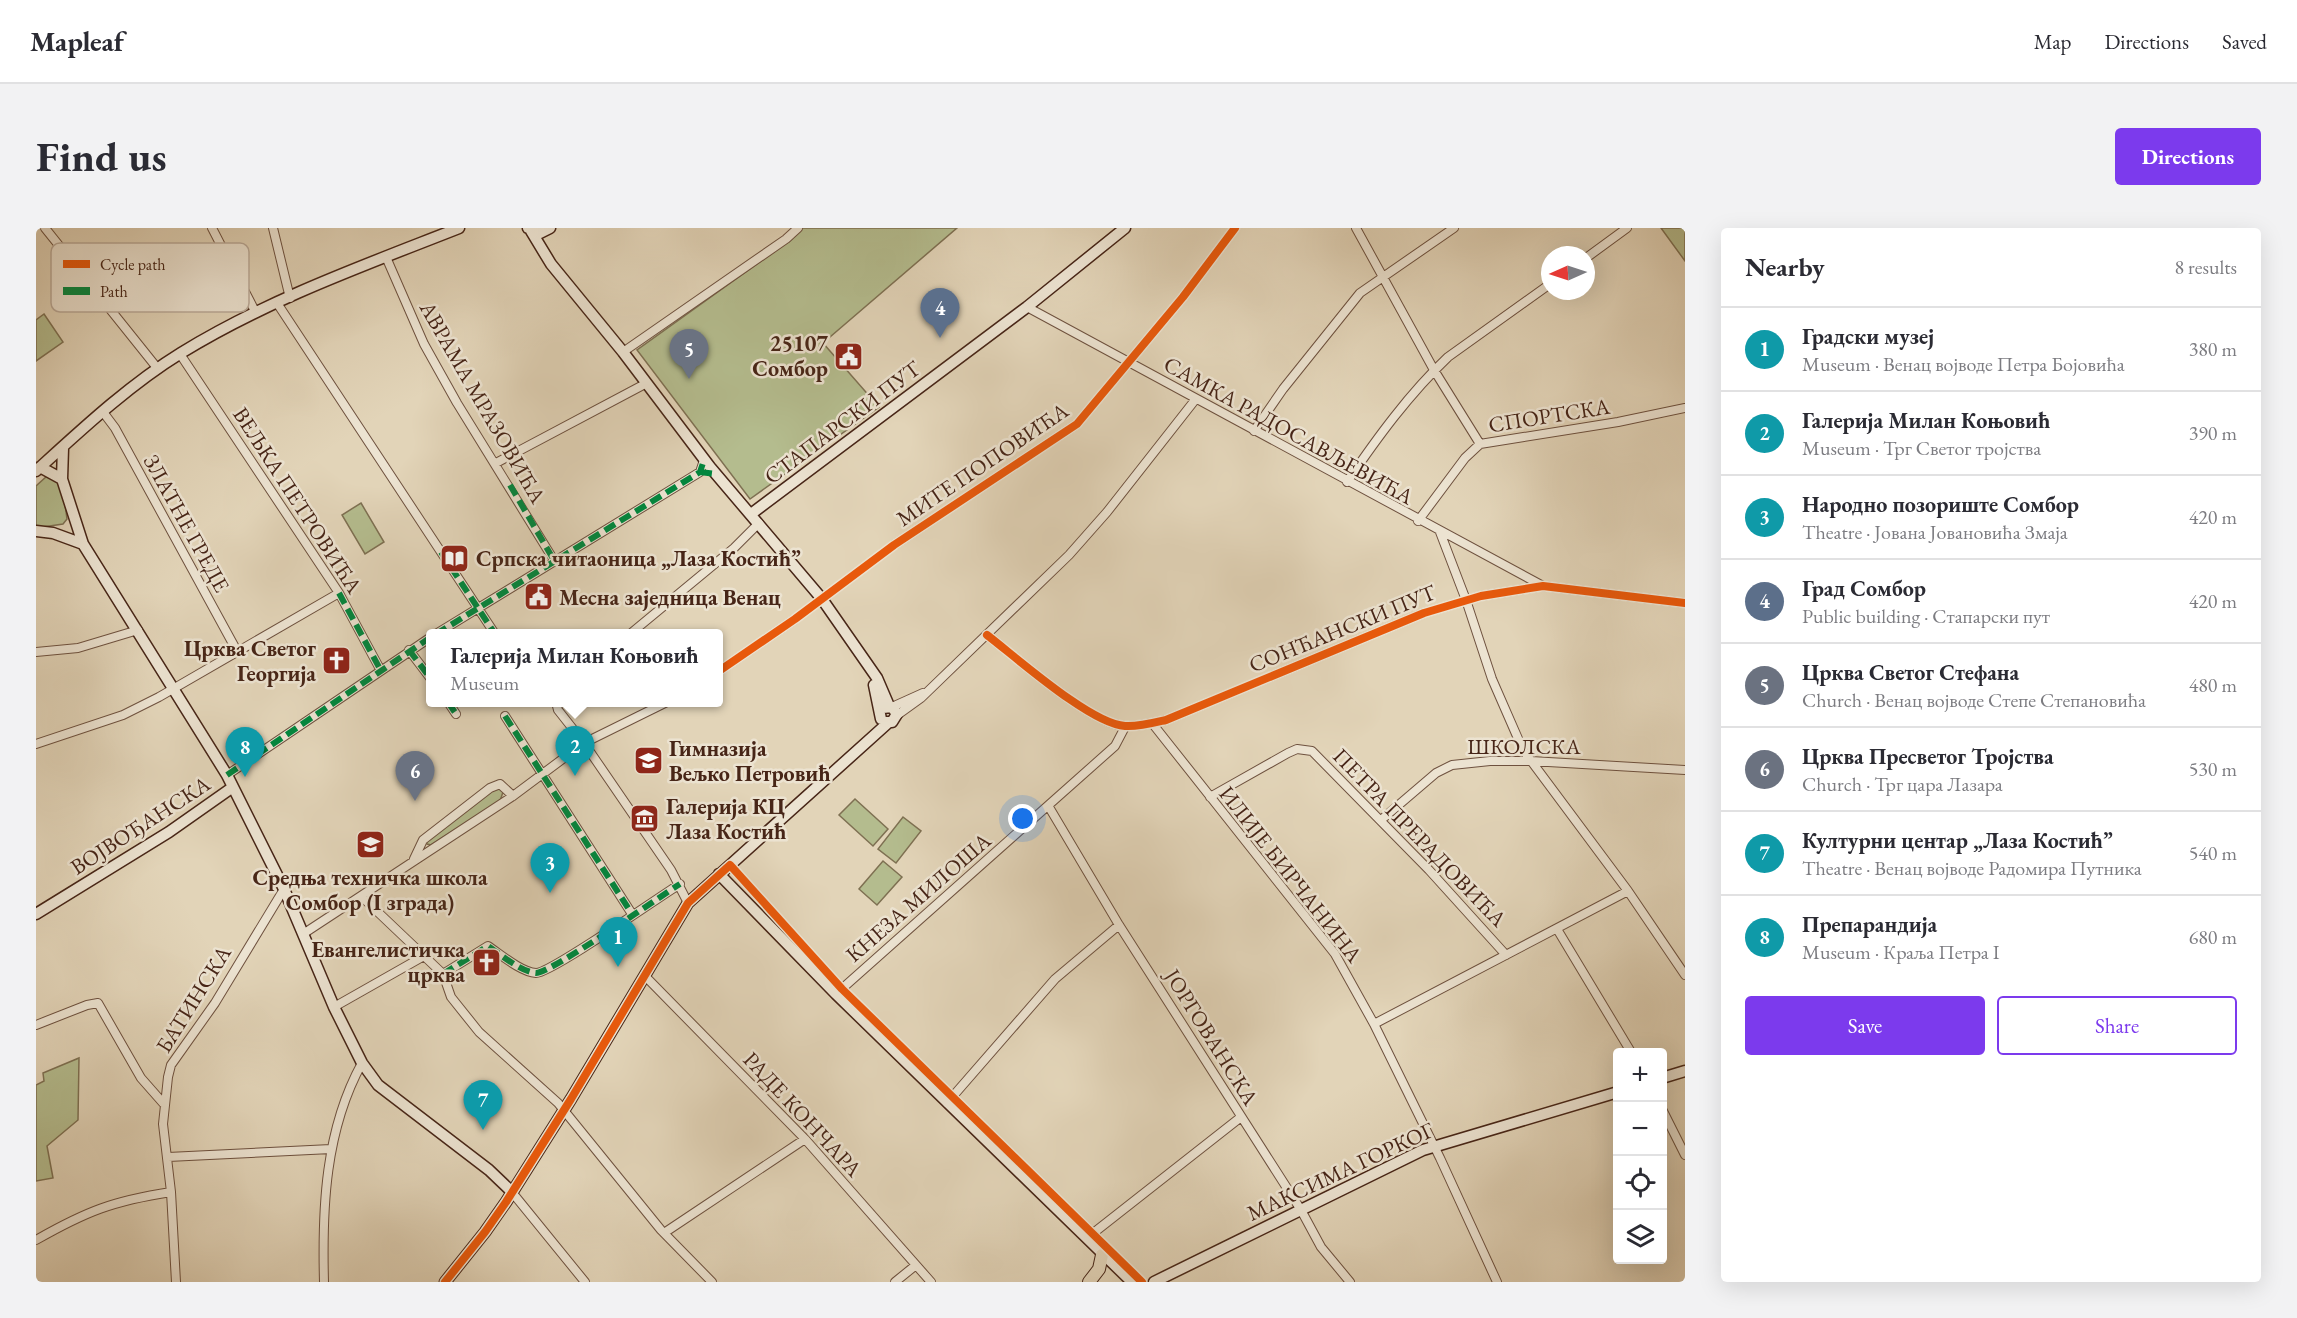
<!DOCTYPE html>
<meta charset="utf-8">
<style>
body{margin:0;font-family:"EB Garamond",serif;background:#f2f2f3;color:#2b2b33}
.controls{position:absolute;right:18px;bottom:18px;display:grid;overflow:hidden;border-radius:6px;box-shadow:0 6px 24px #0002}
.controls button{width:54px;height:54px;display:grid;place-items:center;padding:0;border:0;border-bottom:2px solid #e1e1e2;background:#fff;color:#2b2b33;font:30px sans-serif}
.compass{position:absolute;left:1505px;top:18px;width:54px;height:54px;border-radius:50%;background:#fff;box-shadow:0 6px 24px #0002;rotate:267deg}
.you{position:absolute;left:987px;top:591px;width:21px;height:21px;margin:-15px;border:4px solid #fff;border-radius:50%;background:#1a73e8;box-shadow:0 0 0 9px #1a73e833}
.badge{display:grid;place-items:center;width:39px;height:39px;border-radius:50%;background:#7c3aed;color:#fff;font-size:20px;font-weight:700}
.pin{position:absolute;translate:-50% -50px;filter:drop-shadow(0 2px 3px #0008)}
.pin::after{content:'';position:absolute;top:32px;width:21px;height:18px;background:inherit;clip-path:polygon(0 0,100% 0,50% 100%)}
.popup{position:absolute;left:390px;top:401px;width:297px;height:78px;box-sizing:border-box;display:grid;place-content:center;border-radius:6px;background:#fff;filter:drop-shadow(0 2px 4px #0005);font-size:20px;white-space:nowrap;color:#7c7c81}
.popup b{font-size:22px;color:#2b2b33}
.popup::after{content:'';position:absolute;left:50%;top:100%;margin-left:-12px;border:12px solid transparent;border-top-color:#fff}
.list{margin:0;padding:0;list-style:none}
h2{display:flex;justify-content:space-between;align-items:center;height:78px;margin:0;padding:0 24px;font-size:26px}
h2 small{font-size:20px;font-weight:400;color:#7c7c81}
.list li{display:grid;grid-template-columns:39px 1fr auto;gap:18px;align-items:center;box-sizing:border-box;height:84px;padding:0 24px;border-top:2px solid #e1e1e2}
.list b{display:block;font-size:22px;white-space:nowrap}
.list p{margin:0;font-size:20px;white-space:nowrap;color:#7c7c81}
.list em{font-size:20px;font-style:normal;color:#7c7c81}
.actions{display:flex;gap:12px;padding:18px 24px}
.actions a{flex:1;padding:14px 0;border:2px solid #7c3aed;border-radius:6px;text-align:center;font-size:21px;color:#7c3aed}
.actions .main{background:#7c3aed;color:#fff}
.icon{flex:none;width:33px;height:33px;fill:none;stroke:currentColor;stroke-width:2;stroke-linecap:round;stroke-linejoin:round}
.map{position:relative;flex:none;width:1649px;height:1054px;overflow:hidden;border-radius:6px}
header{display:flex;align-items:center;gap:36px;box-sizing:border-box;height:84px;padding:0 30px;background:#fff;border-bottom:2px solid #e1e1e2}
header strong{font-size:28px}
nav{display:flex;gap:33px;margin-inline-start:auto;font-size:21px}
.intro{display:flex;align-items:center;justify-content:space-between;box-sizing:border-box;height:144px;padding:0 36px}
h1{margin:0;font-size:42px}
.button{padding:15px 27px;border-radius:6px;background:#7c3aed;color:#fff;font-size:21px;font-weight:700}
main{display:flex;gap:36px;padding:0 36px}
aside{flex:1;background:#fff;border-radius:6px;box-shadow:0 6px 24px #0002}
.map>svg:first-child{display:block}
</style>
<header>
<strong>Mapleaf</strong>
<nav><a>Map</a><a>Directions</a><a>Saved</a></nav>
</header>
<div class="intro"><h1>Find us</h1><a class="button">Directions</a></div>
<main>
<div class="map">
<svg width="1649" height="1054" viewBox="0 0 1649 1054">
<rect width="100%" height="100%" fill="#e2d4b8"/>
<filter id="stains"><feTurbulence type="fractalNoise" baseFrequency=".00333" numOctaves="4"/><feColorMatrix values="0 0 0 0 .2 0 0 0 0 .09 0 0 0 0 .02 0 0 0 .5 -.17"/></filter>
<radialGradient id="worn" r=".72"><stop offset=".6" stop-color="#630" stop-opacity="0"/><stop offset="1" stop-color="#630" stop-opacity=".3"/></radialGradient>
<path fill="#b4bc8e" stroke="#7e7052" stroke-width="1.5" d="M766 0H921L787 115 843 179 714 271 601 122 746 18Z
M1625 0H1649V33Z
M8 86 27 114 0 133V92Z
M19 247 27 261 31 291 27 296 0 300V258L11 248Z
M325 275 348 314 329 326 306 287Z
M463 560 467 564 464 573 395 617 391 616 390 613 456 561Z
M819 571 852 601 837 618 803 587Z
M867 589 885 603 860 635 842 621Z
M847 633 866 649 841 677 823 661Z
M43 830 42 892 11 918 17 950 0 953V857L8 853 7 845Z"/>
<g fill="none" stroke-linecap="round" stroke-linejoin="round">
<defs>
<path id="street" d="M9 0 122 141
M176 0 220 85
M237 0 254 70
M1320 0 1398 142 1444 216
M350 29 388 116 421 175 519 334
M1550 30 1591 0
M241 75 459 406
M991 79 1507 358
M587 124 750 11 762 0
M144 126 303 365 344 441
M67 184 79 200 202 425
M1218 203 1247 161 1324 65 1418 0
M460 235 609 156
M1311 254C1341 210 1373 166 1412 129L1514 56
M1382 293 1429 230 1444 216 1582 194 1649 180
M1404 304 1430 372 1456 451 1487 522 1592 663 1649 747
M400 406 664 244 668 232
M594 406 698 320 723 295
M951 407C981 430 1055 496 1089 498 1102 499 1117 495 1130 492L1388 385 1445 368 1507 358 1649 375
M373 422 395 451
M0 424 42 420 102 402
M683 443 759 391 858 317 1041 196 1147 69 1199 0
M412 474 420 486
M520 474 522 482 548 515 635 642 652 675
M856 479 887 465
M469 488 596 686
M860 488 885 470 1033 327 1071 284 1159 172
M1116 495 1299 726 1338 796 1404 930 1461 1054
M0 516 87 487 123 469 303 365
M191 547 395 409
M1174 569 1252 525 1261 521 1276 523 1393 642 1470 727
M1013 579 1083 697 1265 982 1285 1019 1314 1054
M1345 592 1400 545 1416 537 1454 533H1495L1649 542
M378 631 387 612 454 560 464 556 477 568
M326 669 407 746 415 769 443 804 522 875 625 1002 676 1054
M1521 701 1595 824
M267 706 477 568 548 515 631 474
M407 746 452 718C464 726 485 744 500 745 515 745 623 669 644 656
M608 747 769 911 895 1054
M800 766 1079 518 1089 499
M298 779 388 728
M1338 796 1592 663
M0 797 51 777 62 775 105 850 127 875
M911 875 1019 751 1083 697
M1626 881 1649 927
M132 929 295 921
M475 963 549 1054
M628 1005 769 911
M1051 1010 1205 889
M0 1012C51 983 77 973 135 964
M140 1054 135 964 127 896 132 849 135 837 179 775 248 661
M288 1054C286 980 289 902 326 835
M859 1054 880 1037"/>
<path id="secondary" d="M492 0 504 5 514 0
M495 3 515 36 587 124 674 239 786 371 841 450 853 478
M27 220 26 251 47 316 191 547 248 661 298 779 326 835 342 857 453 942 475 963
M4 239 26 251
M0 243C45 202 93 157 145 125 231 72 329 37 423 0
M715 286 991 79 1089 0
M0 303 17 305 47 316
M838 457 845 491
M847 480 856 479 861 486 856 494H849
M683 646 800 766 1096 1054
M0 686 133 604 197 559
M1626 850 1649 843
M409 1054 449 1004 470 974 535 871 652 675 853 494
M1118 1054 1387 922 1582 864"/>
<path id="primary" d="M1053 1054 1063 1041 1066 1027"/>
</defs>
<use href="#street" stroke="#6e513f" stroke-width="10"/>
<use href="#secondary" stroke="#472517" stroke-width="13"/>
<use href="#primary" stroke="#472517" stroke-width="14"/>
<use href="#street" stroke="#ece3d1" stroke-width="8"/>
<use href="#secondary" stroke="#ece3d1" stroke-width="10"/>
<use href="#primary" stroke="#e2d4b8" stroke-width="12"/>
<path stroke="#00873e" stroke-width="6" stroke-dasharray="12 6" stroke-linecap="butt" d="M664 244 680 246
M474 257 519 334
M405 324 459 406
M303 365 344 441
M400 406 664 244 668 232
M373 422 395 451
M412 474 420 486
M469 488 596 686
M191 547 395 409
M407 746 452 718C464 726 485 744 500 745 515 745 623 669 644 656"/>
<defs>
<path id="cycleway" d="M951 407C981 430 1055 496 1089 498 1102 499 1117 495 1130 492L1388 385 1445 368 1507 358 1649 375
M683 443 759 391 858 317 1041 196 1147 69 1199 0
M409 1054 449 1004 470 974 535 871 652 675 694 637 806 761 1106 1054"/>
</defs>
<use href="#cycleway" stroke="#ece3d1" stroke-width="11"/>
<use href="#cycleway" stroke="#e8590c" stroke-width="8"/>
</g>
<defs>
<symbol id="civic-square" viewBox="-11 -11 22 22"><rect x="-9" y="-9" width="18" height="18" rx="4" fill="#8f2418" stroke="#ece3d1"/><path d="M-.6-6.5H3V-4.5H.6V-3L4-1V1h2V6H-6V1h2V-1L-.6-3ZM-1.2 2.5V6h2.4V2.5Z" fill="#fff"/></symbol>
<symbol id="library-square" viewBox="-11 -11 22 22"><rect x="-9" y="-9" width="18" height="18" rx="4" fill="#8f2418" stroke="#ece3d1"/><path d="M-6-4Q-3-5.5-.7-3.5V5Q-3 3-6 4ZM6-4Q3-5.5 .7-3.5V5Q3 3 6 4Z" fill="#fff"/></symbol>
<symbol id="church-square" viewBox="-11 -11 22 22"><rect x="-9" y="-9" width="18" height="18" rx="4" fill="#8f2418" stroke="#ece3d1"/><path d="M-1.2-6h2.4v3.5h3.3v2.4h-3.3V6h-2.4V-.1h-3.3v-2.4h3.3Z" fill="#fff"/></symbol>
<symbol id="school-square" viewBox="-11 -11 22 22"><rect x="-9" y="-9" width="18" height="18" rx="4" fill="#8f2418" stroke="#ece3d1"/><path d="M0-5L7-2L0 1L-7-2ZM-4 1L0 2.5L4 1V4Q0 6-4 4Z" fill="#fff"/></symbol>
<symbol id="museum-square" viewBox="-11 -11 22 22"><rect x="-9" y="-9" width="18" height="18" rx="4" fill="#8f2418" stroke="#ece3d1"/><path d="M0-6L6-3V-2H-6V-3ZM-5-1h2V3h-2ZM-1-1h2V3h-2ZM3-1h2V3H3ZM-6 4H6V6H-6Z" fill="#fff"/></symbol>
</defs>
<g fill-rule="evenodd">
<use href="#civic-square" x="796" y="112" width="33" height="33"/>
<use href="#library-square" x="402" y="314" width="33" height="33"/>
<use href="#civic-square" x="486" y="352" width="33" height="33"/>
<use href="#church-square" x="284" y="416" width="33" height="33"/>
<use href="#school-square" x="596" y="516" width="33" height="33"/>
<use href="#museum-square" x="592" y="574" width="33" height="33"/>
<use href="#school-square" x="318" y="600" width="33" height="33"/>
<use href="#church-square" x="434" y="718" width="33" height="33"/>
</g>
<g text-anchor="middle" stroke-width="5" stroke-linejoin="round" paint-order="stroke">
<g font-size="22" font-weight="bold" fill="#472517" stroke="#ece3d1" text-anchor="start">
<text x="792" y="123" text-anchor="end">25107<tspan x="792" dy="25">Сомбор</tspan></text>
<text x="440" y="338">Српска читаоница „Лаза Костић”</text>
<text x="523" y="377">Месна заједница Венац</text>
<text x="280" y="428" text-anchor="end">Црква Светог<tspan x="280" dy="25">Георгија</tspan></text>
<text x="633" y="528">Гимназија<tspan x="633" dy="25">Вељко Петровић</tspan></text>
<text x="630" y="586">Галерија КЦ<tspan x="630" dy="25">Лаза Костић</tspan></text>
<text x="334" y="657" text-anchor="middle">Средња техничка школа<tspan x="334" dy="25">Сомбор (I зграда)</tspan></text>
<text x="429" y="729" text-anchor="end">Евангелистичка<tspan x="429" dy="25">црква</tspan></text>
</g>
<g font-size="22" fill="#472517" stroke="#ece3d1">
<text transform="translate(447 174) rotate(60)" y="8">АВРАМА МРАЗОВИЋА</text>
<text transform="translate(1513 187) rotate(-9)" y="8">СПОРТСКА</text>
<text transform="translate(806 194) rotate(-37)" y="8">СТАПАРСКИ ПУТ</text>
<text transform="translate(1253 202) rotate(29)" y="8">САМКА РАДОСАВЉЕВИЋА</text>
<text transform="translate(946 236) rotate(-34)" y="8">МИТЕ ПОПОВИЋА</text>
<text transform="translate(262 272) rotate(57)" y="8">ВЕЉКА ПЕТРОВИЋА</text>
<text transform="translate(151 295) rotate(61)" y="8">ЗЛАТНЕ ГРЕДЕ</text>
<text transform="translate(1306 400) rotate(-22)" y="8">СОНЋАНСКИ ПУТ</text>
<text x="1488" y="526">ШКОЛСКА</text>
<text transform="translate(104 597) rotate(-33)" y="8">ВОЈВОЂАНСКА</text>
<text transform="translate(1384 609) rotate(46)" y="8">ПЕТРА ПРЕРАДОВИЋА</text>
<text transform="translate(1255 646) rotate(52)" y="8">ИЛИЈЕ БИРЧАНИНА</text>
<text transform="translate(882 669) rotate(-41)" y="8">КНЕЗА МИЛОША</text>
<text transform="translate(157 771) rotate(-58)" y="8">БАТИНСКА</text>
<text transform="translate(1176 809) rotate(58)" y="8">ЈОРГОВАНСКА</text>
<text transform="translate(767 886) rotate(47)" y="8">РАДЕ КОНЧАРА</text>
<text transform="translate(1304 943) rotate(-25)" y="8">МАКСИМА ГОРКОГ</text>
</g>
</g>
<rect x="15" y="15" width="198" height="69" rx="9" fill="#ece3d1" stroke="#baaa99" stroke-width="1.5"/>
<rect x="27" y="32" width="27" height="8" fill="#e8590c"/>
<rect x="27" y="59" width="27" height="8" fill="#00873e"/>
<g font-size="16" fill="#472517">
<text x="64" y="42">Cycle path</text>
<text x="64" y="69">Path</text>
</g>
<rect width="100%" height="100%" filter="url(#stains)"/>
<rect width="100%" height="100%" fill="url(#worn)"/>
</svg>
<div class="controls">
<button>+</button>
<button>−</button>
<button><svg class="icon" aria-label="locate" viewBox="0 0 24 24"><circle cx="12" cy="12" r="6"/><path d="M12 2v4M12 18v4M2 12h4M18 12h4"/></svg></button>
<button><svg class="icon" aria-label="layers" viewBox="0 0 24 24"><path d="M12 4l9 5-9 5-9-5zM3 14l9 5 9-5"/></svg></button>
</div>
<svg class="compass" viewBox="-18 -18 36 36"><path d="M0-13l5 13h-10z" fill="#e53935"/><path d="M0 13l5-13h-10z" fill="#7c7c81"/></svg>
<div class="you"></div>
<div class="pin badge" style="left:582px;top:739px;background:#0f9aa8">1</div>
<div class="pin badge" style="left:539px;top:548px;background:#0f9aa8">2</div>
<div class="popup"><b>Галерија Милан Коњовић</b>Museum</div>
<div class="pin badge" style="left:514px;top:665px;background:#0f9aa8">3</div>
<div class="pin badge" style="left:904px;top:110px;background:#5c6f8a">4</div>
<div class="pin badge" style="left:653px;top:151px;background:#6b7280">5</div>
<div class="pin badge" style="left:379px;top:573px;background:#6b7280">6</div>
<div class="pin badge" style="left:447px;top:902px;background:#0f9aa8">7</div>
<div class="pin badge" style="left:209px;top:549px;background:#0f9aa8">8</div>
</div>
<aside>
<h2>Nearby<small>8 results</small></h2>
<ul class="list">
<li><span class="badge" style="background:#0f9aa8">1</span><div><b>Градски музеј</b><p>Museum · Венац војводе Петра Бојовића</p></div><em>380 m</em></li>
<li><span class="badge" style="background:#0f9aa8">2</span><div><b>Галерија Милан Коњовић</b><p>Museum · Трг Светог тројства</p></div><em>390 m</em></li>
<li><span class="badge" style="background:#0f9aa8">3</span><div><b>Народно позориште Сомбор</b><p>Theatre · Јована Јовановића Змаја</p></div><em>420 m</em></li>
<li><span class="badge" style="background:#5c6f8a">4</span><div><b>Град Сомбор</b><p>Public building · Стапарски пут</p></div><em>420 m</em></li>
<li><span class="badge" style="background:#6b7280">5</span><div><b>Црква Светог Стефана</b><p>Church · Венац војводе Степе Степановића</p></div><em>480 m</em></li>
<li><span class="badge" style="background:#6b7280">6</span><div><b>Црква Пресветог Тројства</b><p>Church · Трг цара Лазара</p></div><em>530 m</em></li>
<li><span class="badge" style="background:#0f9aa8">7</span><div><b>Културни центар „Лаза Костић”</b><p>Theatre · Венац војводе Радомира Путника</p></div><em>540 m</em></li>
<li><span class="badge" style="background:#0f9aa8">8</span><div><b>Препарандија</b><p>Museum · Краља Петра I</p></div><em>680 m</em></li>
</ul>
<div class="actions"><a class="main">Save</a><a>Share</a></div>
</aside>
</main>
